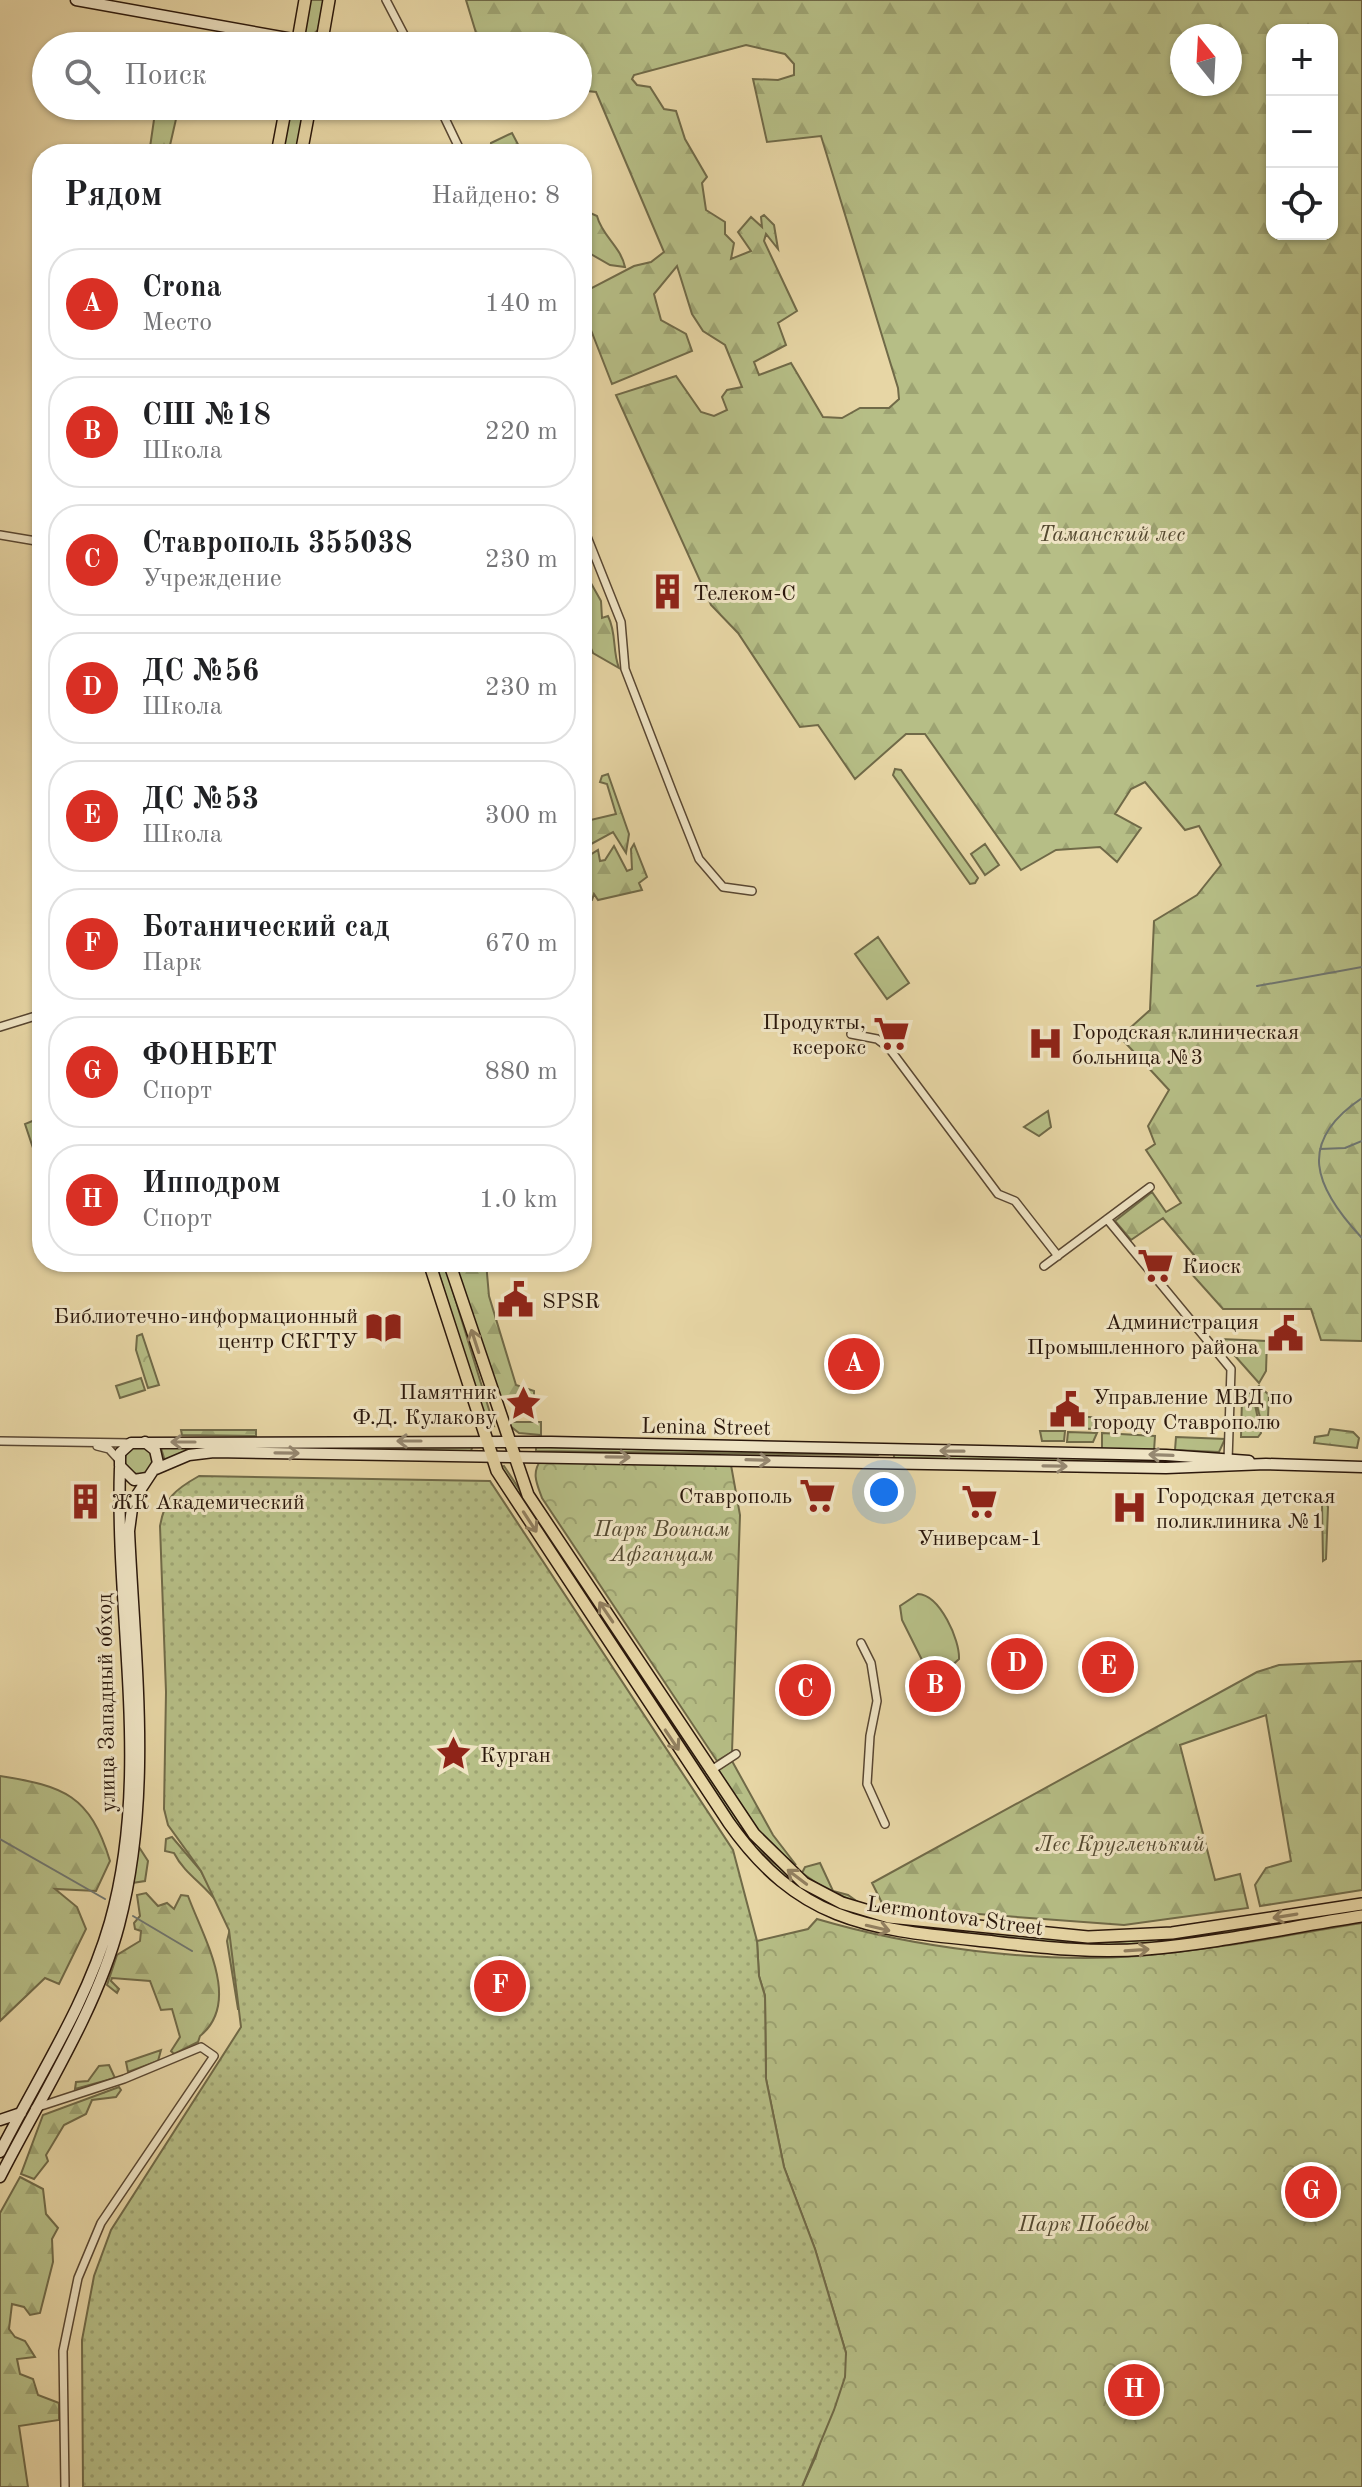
<!DOCTYPE html>
<html lang="ru">
<meta charset="utf-8">
<style>
body{margin:0;font-family:"Old Standard TT",serif;background:#f2f2f2;color:#202124}
.controls{position:absolute;right:24px;top:24px;display:grid;overflow:hidden;border-radius:16px;box-shadow:0 2px 6px #0004}
.controls button{width:72px;height:72px;display:grid;place-items:center;padding:0;border:0;border-bottom:2px solid #e0e0e0;background:#fff;color:#202124;font:40px sans-serif}
.compass{position:absolute;left:1170px;top:24px;width:72px;height:72px;border-radius:50%;background:#fff;box-shadow:0 2px 6px #0004;rotate:342deg}
.you{position:absolute;left:884px;top:1492px;width:28px;height:28px;margin:-20px;border:6px solid #fff;border-radius:50%;background:#1a73e8;box-shadow:0 0 0 12px #1a73e833}
.badge{display:grid;place-items:center;width:52px;height:52px;border-radius:50%;background:#d93025;color:#fff;font-size:26px;font-weight:700}
.pin{position:absolute;translate:-50% -50%;border:4px solid #fff;box-shadow:0 2px 8px #0006}
.list{margin:0;padding:0;list-style:none}
h2{display:flex;justify-content:space-between;align-items:center;height:104px;margin:0;padding:0 32px;font-size:34px}
h2 small{font-size:26px;font-weight:400;color:#757577}
.list li{display:grid;grid-template-columns:52px 1fr auto;gap:24px;align-items:center;box-sizing:border-box;height:112px;margin:0 16px 16px;padding:0 16px;border:2px solid #e0e0e0;border-radius:32px}
.list b{display:block;font-size:30px;white-space:nowrap}
.list p{margin:0;font-size:26px;white-space:nowrap;color:#757577}
.list em{font-size:26px;font-style:normal;color:#757577}
.icon{flex:none;width:44px;height:44px;fill:none;stroke:currentColor;stroke-width:2;stroke-linecap:round;stroke-linejoin:round}
.map{position:relative;flex:none;width:1362px;height:2487px;overflow:hidden}
.search{position:absolute;background:#fff;box-shadow:0 2px 6px #0004;left:32px;top:32px;width:560px;height:88px;display:flex;align-items:center;gap:20px;box-sizing:border-box;padding:0 28px;border-radius:44px;color:#757577;font-size:30px}
.panel{position:absolute;background:#fff;box-shadow:0 2px 6px #0004;left:32px;top:144px;width:560px;height:1128px;border-radius:32px}
.map>svg:first-child{display:block}
</style>
<div class="map">
<svg width="1362" height="2487" viewBox="0 0 1362 2487">
<defs>
<pattern id="forest-firs" width="22" height="20" patternUnits="userSpaceOnUse" patternTransform="scale(2)"><rect width="22" height="20" fill="#b6be86"/><path d="M5 1l3.5 6h-7zM16 11l3.5 6h-7z" fill="#9da372"/></pattern>
<pattern id="park-crowns" width="20" height="18" patternUnits="userSpaceOnUse" patternTransform="scale(2)"><rect width="20" height="18" fill="#b6be86"/><path d="M2 6a3 3 0 1 1 6 0M12 15a3 3 0 1 1 6 0" fill="none" stroke="#9da372"/></pattern>
<pattern id="garden-dots" width="8" height="8" patternUnits="userSpaceOnUse" patternTransform="scale(2)"><rect width="8" height="8" fill="#b6be86"/><path d="M2 2h.1M6 6h.1" fill="none" stroke="#9da372" stroke-width="1.8" stroke-linecap="round"/></pattern>
</defs>
<rect width="100%" height="100%" fill="#e7d6a5"/>
<filter id="stains"><feTurbulence type="fractalNoise" baseFrequency=".0025" numOctaves="4"/><feColorMatrix values="0 0 0 0 .2 0 0 0 0 .09 0 0 0 0 .02 0 0 0 .5 -.17"/></filter>
<radialGradient id="worn" r=".72"><stop offset=".6" stop-color="#630" stop-opacity="0"/><stop offset="1" stop-color="#630" stop-opacity=".3"/></radialGradient>
<path fill="#b6be86" stroke="#706a48" stroke-width="2" d="M310 0H324L318 30 311 36 304 32Z
M291 106H305L297 154H282Z
M895 769 901 770 978 878 975 883 970 884 893 775Z
M985 844 999 865 985 875 971 854Z
M878 937 909 983 887 999 855 954Z
M1048 1111 1051 1127 1039 1136 1024 1127Z
M42 1117V1175L25 1124Z
M435 1262H444L494 1426 487 1425Z
M1220 1339 1267 1341 1266 1371 1259 1383Z
M141 1378 145 1390 120 1398 116 1386Z
M1259 1386 1269 1395 1268 1417 1262 1425 1253 1390Z
M1252 1391 1261 1433 1258 1437H1241L1242 1398Z
M1070 1417H1093V1429L1070 1428Z
M505 1422H541V1435L519 1433Z
M1040 1431H1065L1064 1441H1042Z
M1068 1432 1097 1433 1093 1442H1067Z
M1102 1433 1155 1436 1154 1451 1102 1449Z
M1176 1437 1225 1439 1219 1452 1175 1450Z
M160 1445 471 1447 472 1448 471 1451 208 1449 165 1461Z
M125 1460a14 14 0 1 1 28 0a14 14 0 1 1-28 0Z
M536 1447 876 1454 877 1455 536 1451Z
M894 1454 1193 1461V1464L894 1458Z
M504 1466 624 1648V1650L620 1651 501 1467Z
M918 1594C940 1595 960 1640 959 1659L947 1670 931 1672 926 1668 902 1620 900 1606Z
M626 1654 765 1856 818 1897 864 1916 914 1925 1116 1942 1173 1937 1362 1908V1912L1173 1942 1087 1946 914 1930 863 1919 817 1901 780 1875 747 1840Z
M139 1847 148 1861 145 1881 132 1883Z
M820 1863 833 1891 848 1895 862 1905 824 1888 802 1873 805 1867Z"/>
<path fill="url(#forest-firs)" stroke="#706a48" stroke-width="2" fill-rule="evenodd" d="M466 0H1362V1341L1321 1340 1311 1309H1223L1189 1271 1194 1255 1163 1218 1131 1240 1115 1221 1152 1192 1166 1212 1181 1203 1146 1150 1155 1144 1148 1126 1169 1090 1120 1037 1150 1010 1154 921 1197 895 1221 865 1199 826 1185 830 1145 782 1131 789 1115 814 1141 828 1117 862 1100 847 1056 850 1021 870 925 734H906L855 779 818 725 800 727 738 633 711 605 616 395 676 376 701 412 714 416 727 410 722 397 727 390 742 387 725 345 703 331 692 314 677 266 654 294 661 320 686 334 692 351 612 384 582 307V293L634 266 651 262 664 252 596 92 578 90V46H480ZM1272 30H1332V234H1272ZM1230 36V84H1182V36ZM746 45 785 54 794 64V75L778 80 753 79 767 142 821 136 898 388 899 399 889 408H860L842 418 823 417 791 363 759 375 754 362 786 345 778 323 797 311 764 241 766 234 778 249 774 225 764 215 761 217 762 227 751 217 738 232 751 251 731 259 734 243 725 234V222L706 210 702 183 707 177 685 139 676 111 664 109 650 87 637 85 632 79 634 75Z
M156 106H179L168 154H149Z
M512 133 523 154H490L491 143Z
M588 212 597 216C602 236 621 247 625 267L610 265 582 249V214Z
M582 563V574L587 576 601 601 602 618 608 616C617 634 612 650 619 668L593 653 582 628Z
M608 774 629 834 626 853 613 832 582 849V822L616 814 607 784 600 782 602 776Z
M634 844 647 877 639 883 642 890 598 900 594 894 592 900 585 903 589 914 583 917 582 860 598 850 600 861 605 860 614 846 627 871 632 869 631 849Z
M452 1262H486L489 1296 516 1385 534 1391V1399H497Z
M1330 1429 1353 1432 1359 1438 1357 1448 1314 1443 1315 1437 1328 1435Z
M181 1430H256V1436L182 1435Z
M1326 1503 1328 1507 1326 1559 1323 1561 1322 1504Z
M1362 1661V1890L1260 1906 1255 1885 1266 1868 1291 1861 1266 1715 1180 1745 1215 1880 1240 1874 1248 1908 1124 1925 884 1907 872 1883 1257 1672 1279 1665Z
M732 1761 773 1835 796 1865 763 1840 718 1770Z
M0 1776C64 1786 90 1795 110 1861L96 1891 55 1889 77 1907 86 1929 59 1984 45 1978 0 2021Z
M172 1837 201 1871 219 1905C206 1885 185 1875 174 1853L165 1851 166 1839Z
M146 1893 158 1906 167 1903 174 1909 181 1895 188 1896C204 1939 242 2002 200 2036L198 2042 174 2054 171 2051 180 2037 172 2009 161 2010 150 1981 112 1978 111 1981 119 1989 117 1993 107 1985 117 1955 140 1941 141 1931 135 1929 134 1923 140 1916 137 1895Z
M231 1925 244 2009H238L227 1941Z
M161 2050 158 2061 128 2072 126 2062Z
M109 2065 115 2078 75 2089 76 2082 88 2081 99 2066Z
M119 2087 121 2090 116 2097 92 2100 86 2114 64 2125 46 2155 48 2161 34 2179 21 2174 43 2115Z
M20 2177 43 2189 46 2214 58 2228 52 2239 53 2262 40 2313 30 2315 24 2307 12 2304 9 2329 15 2337 25 2341 35 2357 17 2359 20 2374 33 2379 38 2395 59 2403V2420L19 2426 28 2487H0V2213Z"/>
<path fill="url(#park-crowns)" stroke="#706a48" stroke-width="2" d="M142 1334 159 1385 148 1388 136 1350 137 1336Z
M541 1460 731 1465 740 1515 732 1752 717 1761 542 1498C537 1484 531 1473 541 1460Z
M817 1919C912 1947 1038 1964 1138 1956 1212 1950 1288 1935 1362 1923V2487H802L816 2456 846 2353 815 2249 784 2167 766 2079 765 1996 759 1976 757 1941 808 1929Z"/>
<path fill="url(#garden-dots)" stroke="#706a48" stroke-width="2" d="M199 1476 490 1481 733 1850 757 1941 759 1976 765 1996 766 2079 784 2167 815 2249 846 2353 845 2377 834 2410 802 2487H83L82 2340 94 2276 111 2230 241 2027 229 1930 201 1871 168 1825 164 1809 166 1692 160 1526C165 1498 174 1490 199 1476Z"/>
<g fill="none" stroke-linecap="round" stroke-linejoin="round">
<path stroke="#6f7670" stroke-width="2" d="M1257 986 1362 967
M1362 1098C1296 1142 1314 1187 1362 1238
M1320 1149 1345 1148 1362 1141
M0 1839 105 1899
M133 1916 192 1951"/>
<defs>
<path id="minor" d="M386 0 410 46
M439 106 462 154
M582 524 621 622 625 669 674 796 699 859 723 887 752 891
M0 535 42 542
M0 1027 42 1014
M851 1034 877 1039 889 1048 998 1194 1015 1201 1058 1256
M1107 1219 1231 1369 1228 1461
M1044 1266 1150 1187
M0 1441 131 1443
M97 1446 109 1449 119 1460
M861 1643 871 1663 877 1701 870 1736 867 1784 885 1824
M710 1771 736 1754
M35 2108 124 2079 201 2047 214 2056 101 2223 78 2278 63 2351 65 2487"/>
<path id="secondary" d="M76 0 298 40
M156 1469 189 1455 214 1452 1166 1468 1266 1464 1362 1467
M147 1478 134 1480 120 1466V1453L131 1443 551 1442 1166 1455 1249 1461
M0 2120 21 2113
M0 2152C38 2077 87 2003 110 1922 152 1774 115 1619 120 1468
M0 2177C40 2098 97 2010 119 1925 153 1795 135 1663 129 1531L133 1501 158 1463 155 1450 145 1442"/>
<path id="primary" d="M297 46 305 0
M321 46 329 0
M277 154 286 106
M301 154 310 106
M429 1262 497 1471 729 1823C798 1920 865 1929 976 1940 1032 1946 1089 1954 1146 1949 1218 1943 1290 1927 1362 1916
M449 1262 528 1495 754 1834 804 1883 842 1903 889 1917 1088 1937 1172 1933 1362 1904"/>
</defs>
<use href="#minor" stroke="#594732" stroke-width="10"/>
<use href="#secondary" stroke="#2a170b" stroke-width="13"/>
<use href="#primary" stroke="#2a170b" stroke-width="14"/>
<use href="#minor" stroke="#efe4c4" stroke-width="7"/>
<use href="#secondary" stroke="#efe4c4" stroke-width="10"/>
<use href="#primary" stroke="#e7d6a5" stroke-width="11"/>
</g>
<defs><path id="oneway-shaft" d="M-6 0H5M1.5-3L5.5 0L1.5 3" fill="none" stroke-width="1.6" stroke-linecap="round" stroke-linejoin="round" transform="scale(2)"/></defs>
<g stroke="#928060">
<use href="#oneway-shaft" transform="translate(475 1341) rotate(-108)"/>
<use href="#oneway-shaft" transform="translate(530 1522) rotate(57)"/>
<use href="#oneway-shaft" transform="translate(606 1612) rotate(-124)"/>
<use href="#oneway-shaft" transform="translate(672 1740) rotate(56)"/>
<use href="#oneway-shaft" transform="translate(797 1877) rotate(-143)"/>
<use href="#oneway-shaft" transform="translate(1285 1916) rotate(171)"/>
<use href="#oneway-shaft" transform="translate(878 1928) rotate(13)"/>
<use href="#oneway-shaft" transform="translate(1137 1950) rotate(-4)"/>
</g>
<g stroke="#968871">
<use href="#oneway-shaft" transform="translate(409 1441) rotate(-180)"/>
<use href="#oneway-shaft" transform="translate(183 1442) rotate(180)"/>
<use href="#oneway-shaft" transform="translate(952 1451) rotate(-179)"/>
<use href="#oneway-shaft" transform="translate(287 1453) rotate(1)"/>
<use href="#oneway-shaft" transform="translate(1161 1455) rotate(-178)"/>
<use href="#oneway-shaft" transform="translate(618 1457) rotate(1)"/>
<use href="#oneway-shaft" transform="translate(758 1460) rotate(2)"/>
<use href="#oneway-shaft" transform="translate(1055 1466) rotate(1)"/>
</g>
<defs>
<symbol id="building-bare" viewBox="-9 -9 18 18"><path d="M-4-6H4V6H1V3H-1V6H-4ZM-2.5-4.3h1.7v1.8h-1.7ZM.8-4.3h1.7v1.8H.8ZM-2.5-1h1.7V.8h-1.7ZM.8-1h1.7V.8H.8Z" fill="#8f2418" stroke="#efe4c4" stroke-width="2.5" paint-order="stroke"/></symbol>
<symbol id="supermarket-bare" viewBox="-9 -9 18 18"><path d="M-6-5.5h2.5l.6 2H6L4.5 2H-2.5L-4.4-4H-6ZM-1.5 3.2a1.3 1.3 0 1 0 .1 0ZM3 3.2a1.3 1.3 0 1 0 .1 0Z" fill="#8f2418" stroke="#efe4c4" stroke-width="2.5" paint-order="stroke"/></symbol>
<symbol id="hospital-bare" viewBox="-9 -9 18 18"><path d="M-5-5h3v3.5h4V-5h3V5h-3V1.5h-4V5h-3Z" fill="#8f2418" stroke="#efe4c4" stroke-width="2.5" paint-order="stroke"/></symbol>
<symbol id="civic-bare" viewBox="-9 -9 18 18"><path d="M-.6-6.5H3V-4.5H.6V-3L4-1V1h2V6H-6V1h2V-1L-.6-3ZM-1.2 2.5V6h2.4V2.5Z" fill="#8f2418" stroke="#efe4c4" stroke-width="2.5" paint-order="stroke"/></symbol>
<symbol id="library-bare" viewBox="-9 -9 18 18"><path d="M-6-4Q-3-5.5-.7-3.5V5Q-3 3-6 4ZM6-4Q3-5.5 .7-3.5V5Q3 3 6 4Z" fill="#8f2418" stroke="#efe4c4" stroke-width="2.5" paint-order="stroke"/></symbol>
<symbol id="sight-bare" viewBox="-9 -9 18 18"><path d="M0-6L1.8-2.2L6-1.7L2.9 1.2L3.7 5.4L0 3.3L-3.7 5.4L-2.9 1.2L-6-1.7L-1.8-2.2Z" fill="#8f2418" stroke="#efe4c4" stroke-width="2.5" paint-order="stroke"/></symbol>
</defs>
<g fill-rule="evenodd">
<use href="#building-bare" x="642" y="566" width="51" height="51"/>
<use href="#supermarket-bare" x="866" y="1008" width="51" height="51"/>
<use href="#hospital-bare" x="1020" y="1018" width="51" height="51"/>
<use href="#supermarket-bare" x="1130" y="1240" width="51" height="51"/>
<use href="#civic-bare" x="490" y="1274" width="51" height="51"/>
<use href="#library-bare" x="358" y="1302" width="51" height="51"/>
<use href="#civic-bare" x="1260" y="1308" width="51" height="51"/>
<use href="#sight-bare" x="498" y="1378" width="51" height="51"/>
<use href="#civic-bare" x="1042" y="1384" width="51" height="51"/>
<use href="#supermarket-bare" x="792" y="1470" width="51" height="51"/>
<use href="#building-bare" x="60" y="1476" width="51" height="51"/>
<use href="#supermarket-bare" x="954" y="1476" width="51" height="51"/>
<use href="#hospital-bare" x="1104" y="1482" width="51" height="51"/>
<use href="#sight-bare" x="428" y="1728" width="51" height="51"/>
</g>
<g text-anchor="middle" stroke-width="6" stroke-linejoin="round" paint-order="stroke">
<g font-size="22" font-style="italic" fill="#544930" stroke="#efe4c4">
<text x="1112" y="541">Таманский лес</text>
<text x="662" y="1536">Парк Воинам<tspan x="662" dy="25">Афганцам</tspan></text>
<text x="1120" y="1851">Лес Кругленький</text>
<text x="1084" y="2231">Парк Победы</text>
</g>
<g font-size="22" fill="#2a170b" stroke="#efe4c4" text-anchor="start">
<text x="693" y="600">Телеком-С</text>
<text x="866" y="1029" text-anchor="end">Продукты,<tspan x="866" dy="25">ксерокс</tspan></text>
<text x="1072" y="1039">Городская клиническая<tspan x="1072" dy="25">больница №3</tspan></text>
<text x="1182" y="1273">Киоск</text>
<text x="542" y="1308">SPSR</text>
<text x="358" y="1323" text-anchor="end">Библиотечно-информационный<tspan x="358" dy="25">центр СКГТУ</tspan></text>
<text x="1259" y="1329" text-anchor="end">Администрация<tspan x="1259" dy="25">Промышленного района</tspan></text>
<text x="497" y="1399" text-anchor="end">Памятник<tspan x="497" dy="25">Ф.Д. Кулакову</tspan></text>
<text x="1093" y="1404">Управление МВД по<tspan x="1093" dy="25">городу Ставрополю</tspan></text>
<text x="792" y="1503" text-anchor="end">Ставрополь</text>
<text x="1156" y="1503">Городская детская<tspan x="1156" dy="25">поликлиника №1</tspan></text>
<text x="111" y="1509">ЖК Академический</text>
<text x="980" y="1545" text-anchor="middle">Универсам-1</text>
<text x="480" y="1762">Курган</text>
</g>
<g font-size="22" fill="#2a170b" stroke="#efe4c4">
<text transform="translate(706 1426) rotate(1)" y="8">Lenina Street</text>
<text transform="translate(105 1703) rotate(-91)" y="8">улица Западный обход</text>
<text transform="translate(955 1915) rotate(8)" y="8">Lermontova Street</text>
</g>
</g>
<rect width="100%" height="100%" filter="url(#stains)"/>
<rect width="100%" height="100%" fill="url(#worn)"/>
</svg>
<div class="controls">
<button>+</button>
<button>−</button>
<button><svg class="icon" aria-label="locate" viewBox="0 0 24 24"><circle cx="12" cy="12" r="6"/><path d="M12 2v4M12 18v4M2 12h4M18 12h4"/></svg></button>
</div>
<svg class="compass" viewBox="-18 -18 36 36"><path d="M0-13l5 13h-10z" fill="#e53935"/><path d="M0 13l5-13h-10z" fill="#757577"/></svg>
<div class="you"></div>
<div class="pin badge" style="left:854px;top:1364px">A</div>
<div class="pin badge" style="left:935px;top:1686px">B</div>
<div class="pin badge" style="left:805px;top:1690px">C</div>
<div class="pin badge" style="left:1017px;top:1664px">D</div>
<div class="pin badge" style="left:1108px;top:1667px">E</div>
<div class="pin badge" style="left:500px;top:1986px">F</div>
<div class="pin badge" style="left:1311px;top:2192px">G</div>
<div class="pin badge" style="left:1134px;top:2390px">H</div>
<div class="search"><svg class="icon" aria-label="search" viewBox="0 0 24 24"><circle cx="10" cy="10" r="6"/><path d="M15 15l6 6"/></svg>Поиск</div>
<section class="panel">
<h2>Рядом<small>Найдено: 8</small></h2>
<ul class="list">
<li><span class="badge">A</span><div><b>Crona</b><p>Место</p></div><em>140 m</em></li>
<li><span class="badge">B</span><div><b>СШ №18</b><p>Школа</p></div><em>220 m</em></li>
<li><span class="badge">C</span><div><b>Ставрополь 355038</b><p>Учреждение</p></div><em>230 m</em></li>
<li><span class="badge">D</span><div><b>ДС №56</b><p>Школа</p></div><em>230 m</em></li>
<li><span class="badge">E</span><div><b>ДС №53</b><p>Школа</p></div><em>300 m</em></li>
<li><span class="badge">F</span><div><b>Ботанический сад</b><p>Парк</p></div><em>670 m</em></li>
<li><span class="badge">G</span><div><b>ФОНБЕТ</b><p>Спорт</p></div><em>880 m</em></li>
<li><span class="badge">H</span><div><b>Ипподром</b><p>Спорт</p></div><em>1.0 km</em></li>
</ul>
</section>
</div>
